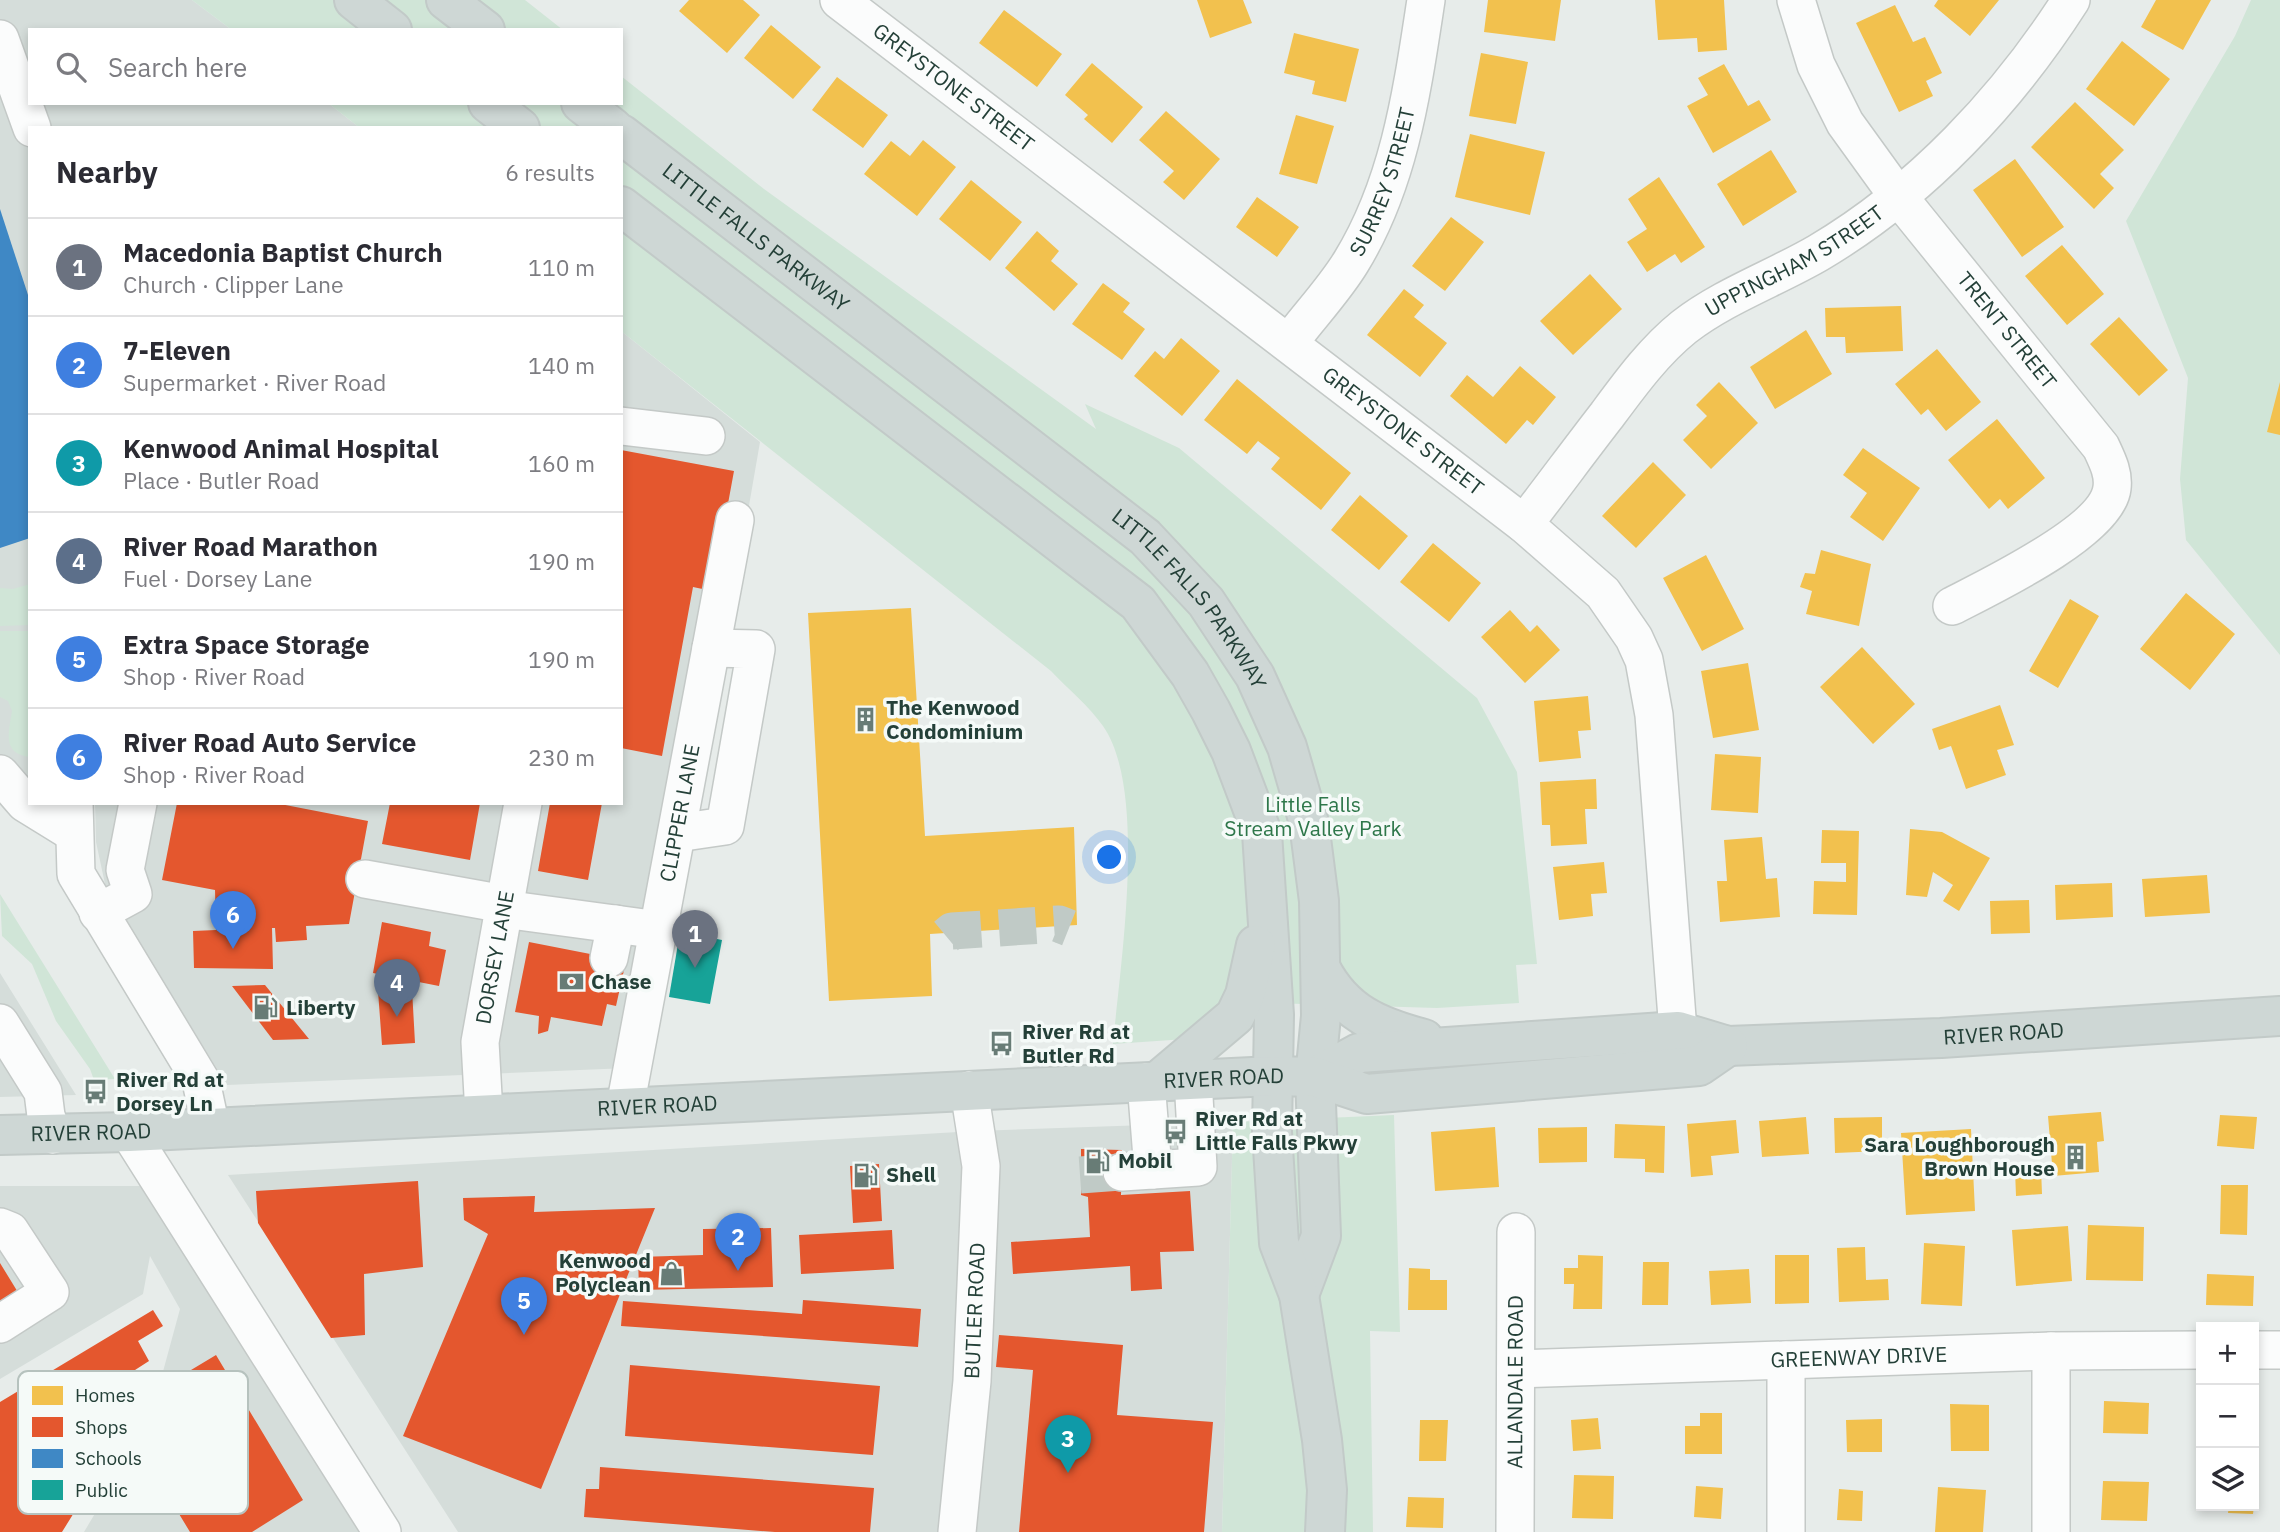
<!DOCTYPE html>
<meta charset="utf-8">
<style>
body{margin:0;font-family:"IBM Plex Sans",sans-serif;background:#f2f2f3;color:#2b2b33}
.controls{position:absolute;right:21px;bottom:21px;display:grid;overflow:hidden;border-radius:0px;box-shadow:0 4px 10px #0003}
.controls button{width:63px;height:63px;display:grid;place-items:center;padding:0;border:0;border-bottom:2px solid #e1e1e2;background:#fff;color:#2b2b33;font:35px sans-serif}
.you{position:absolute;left:1110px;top:858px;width:24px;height:24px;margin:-18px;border:5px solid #fff;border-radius:50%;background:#1a73e8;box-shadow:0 0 0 10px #1a73e833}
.badge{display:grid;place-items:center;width:46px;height:46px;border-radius:50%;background:#687c76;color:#fff;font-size:23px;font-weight:700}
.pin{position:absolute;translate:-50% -58px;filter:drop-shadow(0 2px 4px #0008)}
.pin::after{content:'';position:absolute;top:37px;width:24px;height:21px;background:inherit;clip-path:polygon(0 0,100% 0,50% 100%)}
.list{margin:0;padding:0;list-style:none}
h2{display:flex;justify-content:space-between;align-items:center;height:91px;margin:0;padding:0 28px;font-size:30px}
h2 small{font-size:23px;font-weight:400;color:#7c7c81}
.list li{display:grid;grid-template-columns:46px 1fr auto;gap:21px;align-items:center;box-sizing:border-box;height:98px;padding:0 28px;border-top:2px solid #e1e1e2}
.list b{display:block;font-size:26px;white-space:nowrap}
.list p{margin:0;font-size:23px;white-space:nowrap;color:#7c7c81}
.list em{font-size:23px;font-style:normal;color:#7c7c81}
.icon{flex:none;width:38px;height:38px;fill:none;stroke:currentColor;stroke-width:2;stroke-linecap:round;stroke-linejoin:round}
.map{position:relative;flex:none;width:2280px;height:1532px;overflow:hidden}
.search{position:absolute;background:#fff;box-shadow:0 4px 10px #0003;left:28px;top:28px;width:595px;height:77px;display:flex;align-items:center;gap:18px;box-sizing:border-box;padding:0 24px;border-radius:0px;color:#7c7c81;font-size:26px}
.panel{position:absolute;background:#fff;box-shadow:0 4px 10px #0003;left:28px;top:126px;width:595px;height:679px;border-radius:0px}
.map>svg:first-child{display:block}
</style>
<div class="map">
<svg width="2280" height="1532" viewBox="0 0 2280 1532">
<rect width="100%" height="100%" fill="#e7ecea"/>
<path fill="#d5ddda" d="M0 0H192L232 30H30V103H328L360 128H30V788L0 756Z
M621 331 760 442 652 1067 227 1085 123 918 105 884 96 842 95 803H621Z
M0 973 76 1095 0 1097Z
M1233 1122 1222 1532H458L228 1175 975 1131Z
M0 1186H147L359 1532H84L149 1423 180 1309 150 1256 143 1294 0 1379Z"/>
<path fill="#d0e5d7" d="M192 0H525L563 30H232Z
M2251 0H2280V655L2186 540 2180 479 2188 378 2126 221 2235 36Z
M621 76 764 189 1096 429 1085 404 1179 448 1477 698 1517 772 1537 964 1516 965 1519 1003 1437 1008 1239 1002 1186 1039 1113 1044C1120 966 1148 790 1103 726 1089 706 1068 689 1051 671L621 331V128H360L328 103H621Z
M30 584V625L0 626V588L13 589Z
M0 631H30V757C1 754 9 731 12 711L8 701 0 697Z
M0 894 115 1079 94 1080 90 1069 56 1021 32 964 2 936Z
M1394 1115 1400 1332 1370 1331 1373 1532H1222L1233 1122Z"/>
<path fill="#f2c14e" d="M689 0H743L760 15 727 53 679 11Z
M1197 0H1243L1252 23 1210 38Z
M1488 0H1561L1555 41 1484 32Z
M1655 0H1724L1727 50 1698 52 1697 38 1658 40Z
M1938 0H1999L1970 36 1934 6Z
M2156 0H2211L2183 50 2141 27Z
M1895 5 1913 42 1925 37 1942 73 1926 81 1933 96 1899 112 1856 23Z
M1004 10 1062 54 1037 87 979 43Z
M771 25 821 67 793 99 744 58Z
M1294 33 1359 49 1346 102 1312 94 1315 81 1284 73Z
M2122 41 2170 79 2134 126 2086 89Z
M1481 53 1528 62 1516 124 1469 116Z
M1092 63 1143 107 1112 143 1084 119 1088 115 1065 95Z
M1724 64 1748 106 1759 100 1771 120 1713 153 1687 106 1708 95 1698 78Z
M837 77 888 115 863 148 812 110Z
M2075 102 2124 150 2100 174 2114 188 2094 209 2031 147Z
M1166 111 1220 159 1184 200 1163 182 1174 171 1139 140Z
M1296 115 1334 126 1317 184 1279 174Z
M1470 134 1545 152 1530 215 1455 197Z
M923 140 956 167 917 216 864 174 891 141 910 156Z
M1771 150 1797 192 1743 226 1717 184Z
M2015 159 2064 227 2022 257 1973 190Z
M1659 177 1705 247 1681 263 1675 254 1647 272 1627 242 1647 229 1628 199Z
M971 180 1022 222 990 261 939 219Z
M1257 197 1299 227 1277 257 1236 227Z
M1451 217 1484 242 1445 291 1412 266Z
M1037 231 1059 251 1051 261 1078 284 1054 311 1005 268Z
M2062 245 2104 294 2067 325 2025 276Z
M1590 274 1622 309 1573 355 1540 321Z
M1103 283 1130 303 1123 312 1145 329 1122 360 1072 324Z
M1404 289 1424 305 1414 317 1447 343 1420 377 1367 335Z
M1901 306 1903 351 1846 353 1845 337H1826L1825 308Z
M2119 317 2168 370 2139 396 2090 344Z
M1806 330 1832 374 1775 409 1750 367Z
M1181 338 1220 371 1182 416 1134 376 1155 351 1164 359Z
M1937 349 1981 402 1946 431 1928 409 1921 415 1895 384Z
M1520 366 1556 397 1533 425 1527 420 1506 444 1450 396 1467 375 1493 397Z
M1237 379 1351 473 1321 510 1271 469 1280 458 1258 441 1247 454 1204 420Z
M1719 382 1758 423 1711 469 1683 440 1707 416 1696 405Z
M2280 382V435L2267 432Z
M1997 419 2045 478 2008 509 2000 499 1989 509 1948 460Z
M1863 448 1920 488 1883 541 1850 517 1867 493 1843 475Z
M1653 462 1686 495 1636 548 1602 516Z
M1360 495 1408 536 1379 570 1331 530Z
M1433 543 1481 583 1449 622 1400 582Z
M1821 550 1871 564 1859 626 1806 614 1812 591 1800 587 1805 573 1815 574Z
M1706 555 1744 629 1702 651 1663 578Z
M2186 593 2235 634 2190 690 2140 649Z
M2070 599 2099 616 2058 688 2029 671Z
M911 608 925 836 1074 827 1077 925 930 934 932 996 829 1001 808 613Z
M1510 610 1530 632 1537 625 1560 650 1525 683 1481 637Z
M1862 647 1915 704 1873 744 1820 687Z
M1748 663 1759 730 1713 738 1701 671Z
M1588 696 1591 730 1578 731 1581 758 1539 762 1534 701Z
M2000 705 2014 745 1997 750 2006 775 1966 789 1951 746 1939 750 1932 729Z
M1715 754 1761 757 1758 813 1711 810Z
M1596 779 1597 809H1585L1587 844 1551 846 1550 825H1542L1540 782Z
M1910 829 1942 832 1990 858 1959 911 1943 901 1953 885 1933 872 1927 897 1906 895Z
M1822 830 1859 831 1857 915 1813 914 1814 881 1846 882V863H1821Z
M1762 837 1766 879 1777 878 1780 917 1720 922 1717 881H1727L1724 840Z
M1604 862 1607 893 1591 894 1593 916 1559 920 1553 867Z
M2207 875 2210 913 2145 917 2142 879Z
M2112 883 2113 917 2056 920 2055 885Z
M2029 900 2030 933 1991 934 1990 901Z
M2101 1112 2104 1141 2097 1142 2099 1172 2053 1176 2048 1116Z
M2220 1115 2257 1117 2254 1149 2217 1146Z
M1806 1117 1809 1154 1762 1157 1759 1121Z
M1882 1117V1151L1835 1153 1834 1118Z
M1736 1120 1739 1153 1711 1156 1713 1175 1691 1177 1687 1124Z
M1615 1124 1665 1126 1664 1173 1645 1172V1159L1614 1158Z
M1495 1127 1499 1187 1435 1191 1431 1132Z
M1587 1127V1162L1539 1163 1538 1128Z
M1971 1129 1975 1211 1906 1215 1901 1133Z
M2041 1168 2042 1194 2016 1196 2015 1170Z
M2221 1185H2248L2247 1235 2220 1234Z
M2088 1225 2144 1227 2143 1281 2086 1280Z
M2068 1226 2072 1281 2016 1286 2012 1230Z
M1924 1243 1965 1246 1962 1306 1921 1304Z
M1865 1247 1866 1280 1888 1279 1889 1300 1839 1302 1837 1248Z
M1578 1255 1603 1256 1602 1309H1573L1574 1284H1564V1268H1578Z
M1775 1255H1809V1303L1775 1304Z
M1643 1262H1669L1668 1305H1642Z
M1409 1268 1430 1269V1280H1447V1310H1408Z
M1749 1269 1751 1303 1711 1305 1709 1271Z
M2207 1274 2254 1276 2253 1306 2206 1305Z
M2104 1401 2149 1403 2148 1434 2103 1433Z
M1950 1404 1989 1405V1451H1951Z
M1700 1413H1722V1454H1685V1426H1700Z
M1598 1418 1601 1449 1573 1451 1571 1420Z
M1882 1419V1452H1847L1846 1420Z
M1420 1420H1448L1446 1461H1419Z
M1574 1475 1614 1476 1613 1519 1572 1518Z
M2103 1481 2149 1482 2147 1521 2101 1520Z
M1696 1486 1723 1488 1721 1519 1694 1517Z
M1938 1487 1986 1490 1983 1532H1935Z
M1839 1489 1863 1491 1862 1521 1837 1520Z
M1408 1497 1444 1498 1443 1528 1406 1527Z
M2229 1506H2254L2253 1514 2228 1513Z"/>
<path fill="#e4572e" d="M621 450 734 471 712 591 693 587 662 756 621 748Z
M177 803H275L368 821 349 924 306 926 307 940 276 942 275 928H272L273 969 194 968 193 931 216 930 215 890 162 880Z
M390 803H480L470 860 382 844Z
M550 803H602L588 880 538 871Z
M382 922 431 932 429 946 446 950 439 986 373 973Z
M529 942 626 961 616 1006 607 1004 602 1026 551 1017 548 1031 538 1034 539 1016 515 1012Z
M265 985 309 1039 273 1040 232 986Z
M412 989 415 1043 382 1045 378 991Z
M1081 1149 1122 1150 1121 1195 1190 1191 1194 1251 1160 1252 1162 1289 1131 1291 1130 1266 1013 1274 1011 1242 1090 1237 1088 1197 1081 1195Z
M879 1164 882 1221 853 1223 850 1166Z
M418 1181 423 1267 364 1274 365 1335 331 1338 258 1223 256 1191Z
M535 1196 534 1212 655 1208 541 1489 403 1436 488 1234 464 1220 463 1198Z
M771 1228 773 1287 639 1290 638 1257 703 1255V1229Z
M892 1230 894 1269 801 1274 799 1235Z
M0 1263 19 1294 0 1305Z
M803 1300 921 1309 918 1347 621 1326 623 1301 802 1314Z
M153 1310 163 1326 138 1341 149 1361 135 1370 144 1386 119 1401 131 1421 62 1532H0V1402Z
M999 1335 1123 1345 1117 1415 1213 1422 1204 1532H1019L1033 1370 996 1367Z
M216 1355 303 1500 252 1532H190L150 1466 169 1454 167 1450 209 1422 181 1376Z
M630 1365 880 1386 873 1455 625 1436Z
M600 1467 874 1488 870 1532H775L584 1517 586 1489H599Z"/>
<path fill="#3f88c5" d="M0 209 30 301V538L0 548Z"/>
<path fill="#17a398" d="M680 932 722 940 710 1004 669 997Z"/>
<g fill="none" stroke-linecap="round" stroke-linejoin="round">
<path stroke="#c0cac6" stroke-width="37" stroke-dasharray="37 18" stroke-linecap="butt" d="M946 936 952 931 1059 924 1069 928
M1080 1175 1122 1172"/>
<defs>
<g id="minor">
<path id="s1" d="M839 0 1524 524 1603 593 1634 638 1644 660 1654 715 1678 1031"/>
<path id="s2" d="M1796 0 1816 65 1845 123 1897 195 2101 447C2107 460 2114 473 2112 488 2107 531 1989 587 1952 606"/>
<path d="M0 39 32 128"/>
<path id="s3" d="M1289 343C1309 316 1334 290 1351 262 1400 182 1412 91 1426 0"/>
<path d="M621 426 706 436"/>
<path id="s4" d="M1524 524C1552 488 1579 451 1607 415 1630 384 1654 351 1684 327 1724 296 1775 278 1818 253 1921 192 2007 100 2071 0"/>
<path d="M0 774 25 803 72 832"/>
<path d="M74 803 76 874 201 1081 211 1128"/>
<path d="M677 833 725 826 756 649 711 648"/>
<path d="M365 879 504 904"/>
<path d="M503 909 659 930"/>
<path d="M98 913 133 894 125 870 138 803"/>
<path d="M609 958 616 924"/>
<path d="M0 1023 43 1092 46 1116 53 1135"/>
<path d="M1146 1082 1153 1170"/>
<path id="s5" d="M625 1107 735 520"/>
<path id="s6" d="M484 1114 480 1042 523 803"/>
<path d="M129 1132 382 1532"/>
<path d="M1122 1172 1198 1167 1193 1079"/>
<path d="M0 1227 10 1231 50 1292 0 1324"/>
<path d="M2254 1350H2280"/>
<path id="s7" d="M1516 1369 2051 1351 2201 1350"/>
<path id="s8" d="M957 1532 972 1381 981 1166 969 1090"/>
<path id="s9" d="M1515 1532 1516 1232"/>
<path d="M1786 1532V1360"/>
<path d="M2051 1532V1351"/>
</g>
<g id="major">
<path d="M354 0 392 30"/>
<path d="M446 0 485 30"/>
<path d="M488 103 520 128"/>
<path d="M581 103 613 128"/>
<path id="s10" d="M621 134 1145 537 1206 602 1255 676 1287 747 1309 823 1319 901 1321 1016 1315 1077 1321 1236 1299 1295"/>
<path d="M621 206 1138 603 1190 674 1211 711 1231 751 1262 833 1274 1015 1272 1132 1279 1243 1299 1295 1322 1440 1327 1490 1325 1532"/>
<path d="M1321 969C1344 1013 1378 1027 1424 1039"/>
<path id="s11" d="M1315 1077 1359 1053 1678 1031 1728 1046 1941 1038 2280 1016"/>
<path d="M1158 1081 1235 1016 1245 995 1256 945"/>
<path id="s12" d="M0 1135 129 1132 1273 1076 1315 1077 1367 1094 1699 1066 1728 1046"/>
</g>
</defs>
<use href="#minor" stroke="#c4c9c7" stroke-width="40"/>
<use href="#major" stroke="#c2cac8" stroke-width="42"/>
<use href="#minor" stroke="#fbfcfc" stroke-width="37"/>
<use href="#major" stroke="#ced7d5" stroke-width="38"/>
</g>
<defs>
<symbol id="building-bare" viewBox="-9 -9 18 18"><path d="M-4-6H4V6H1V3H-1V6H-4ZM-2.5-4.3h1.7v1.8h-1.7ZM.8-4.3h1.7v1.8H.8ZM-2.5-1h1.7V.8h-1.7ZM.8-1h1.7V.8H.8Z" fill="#687c76" stroke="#f5faf8" stroke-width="2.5" paint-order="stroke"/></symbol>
<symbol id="bank-bare" viewBox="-9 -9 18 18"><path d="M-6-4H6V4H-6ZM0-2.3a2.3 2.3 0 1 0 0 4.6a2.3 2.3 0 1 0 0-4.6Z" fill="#687c76" stroke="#f5faf8" stroke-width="2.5" paint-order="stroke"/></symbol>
<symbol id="fuel-bare" viewBox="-9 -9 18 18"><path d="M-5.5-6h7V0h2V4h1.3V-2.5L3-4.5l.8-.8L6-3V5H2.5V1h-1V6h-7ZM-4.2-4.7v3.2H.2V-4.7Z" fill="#687c76" stroke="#f5faf8" stroke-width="2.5" paint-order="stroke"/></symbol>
<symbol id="bus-bare" viewBox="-9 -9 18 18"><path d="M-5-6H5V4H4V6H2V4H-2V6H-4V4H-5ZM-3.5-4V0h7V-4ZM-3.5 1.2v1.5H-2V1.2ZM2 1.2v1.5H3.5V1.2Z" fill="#687c76" stroke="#f5faf8" stroke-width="2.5" paint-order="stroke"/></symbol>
<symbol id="shop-bare" viewBox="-9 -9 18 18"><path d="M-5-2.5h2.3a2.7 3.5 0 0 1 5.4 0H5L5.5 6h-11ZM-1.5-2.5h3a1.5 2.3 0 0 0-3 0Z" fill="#687c76" stroke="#f5faf8" stroke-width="2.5" paint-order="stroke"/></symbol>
</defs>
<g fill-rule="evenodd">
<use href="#building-bare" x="848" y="702" width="35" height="35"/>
<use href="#bank-bare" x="554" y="964" width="35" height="35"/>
<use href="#fuel-bare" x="248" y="990" width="35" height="35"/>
<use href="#bus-bare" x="984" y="1026" width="35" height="35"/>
<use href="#bus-bare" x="78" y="1074" width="35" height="35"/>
<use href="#bus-bare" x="1158" y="1114" width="35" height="35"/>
<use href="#building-bare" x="2058" y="1140" width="35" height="35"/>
<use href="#fuel-bare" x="1080" y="1144" width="35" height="35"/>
<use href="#fuel-bare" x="848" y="1158" width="35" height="35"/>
<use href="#shop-bare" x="654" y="1256" width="35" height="35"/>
</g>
<g text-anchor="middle" stroke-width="7" stroke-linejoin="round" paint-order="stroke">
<g font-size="21" fill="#244038" stroke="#f5faf8">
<text dy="7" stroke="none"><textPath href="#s1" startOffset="144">GREYSTONE STREET</textPath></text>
<text dy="7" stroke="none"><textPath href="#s3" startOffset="189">SURREY STREET</textPath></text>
<text dy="7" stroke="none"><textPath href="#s10" startOffset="170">LITTLE FALLS PARKWAY</textPath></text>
<text dy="7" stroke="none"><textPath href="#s4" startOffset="383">UPPINGHAM STREET</textPath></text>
<text dy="7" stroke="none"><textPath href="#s2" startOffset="396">TRENT STREET</textPath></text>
<text dy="7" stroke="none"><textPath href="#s1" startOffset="710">GREYSTONE STREET</textPath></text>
<text dy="7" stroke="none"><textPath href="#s10" startOffset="737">LITTLE FALLS PARKWAY</textPath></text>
<text dy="7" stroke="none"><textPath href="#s5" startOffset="299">CLIPPER LANE</textPath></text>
<text dy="7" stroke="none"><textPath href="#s6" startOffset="158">DORSEY LANE</textPath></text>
<text dy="7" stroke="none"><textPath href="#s11" startOffset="698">RIVER ROAD</textPath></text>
<text dy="7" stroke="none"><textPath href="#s12" startOffset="1225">RIVER ROAD</textPath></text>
<text dy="7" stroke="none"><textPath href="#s12" startOffset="658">RIVER ROAD</textPath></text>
<text dy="7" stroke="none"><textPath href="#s12" startOffset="91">RIVER ROAD</textPath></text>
<text dy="7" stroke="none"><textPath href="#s8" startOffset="222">BUTLER ROAD</textPath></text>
<text dy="7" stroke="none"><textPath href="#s7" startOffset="343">GREENWAY DRIVE</textPath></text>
<text dy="7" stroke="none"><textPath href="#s9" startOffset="150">ALLANDALE ROAD</textPath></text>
</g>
<g font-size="21" font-weight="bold" fill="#244038" stroke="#f5faf8" text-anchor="start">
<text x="886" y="715">The Kenwood<tspan x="886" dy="24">Condominium</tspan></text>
<text x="591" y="989">Chase</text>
<text x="286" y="1015">Liberty</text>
<text x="1022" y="1039">River Rd at<tspan x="1022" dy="24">Butler Rd</tspan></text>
<text x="116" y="1087">River Rd at<tspan x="116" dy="24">Dorsey Ln</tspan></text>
<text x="1195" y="1126">River Rd at<tspan x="1195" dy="24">Little Falls Pkwy</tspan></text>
<text x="2055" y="1152" text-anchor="end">Sara Loughborough<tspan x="2055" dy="24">Brown House</tspan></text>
<text x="1118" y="1168">Mobil</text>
<text x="886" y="1182">Shell</text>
<text x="651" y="1268" text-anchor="end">Kenwood<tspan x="651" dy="24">Polyclean</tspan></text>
</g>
<g font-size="21" fill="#2e774a" stroke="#f5faf8">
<text x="1313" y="812">Little Falls<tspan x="1313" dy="24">Stream Valley Park</tspan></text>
</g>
</g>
<rect x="18" y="1371" width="230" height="143" rx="10" fill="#f5faf8" stroke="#b6c2be" stroke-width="2"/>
<rect x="32" y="1386" width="31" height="19" fill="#f2c14e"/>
<rect x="32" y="1417" width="31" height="20" fill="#e4572e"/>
<rect x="32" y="1449" width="31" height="19" fill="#3f88c5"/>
<rect x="32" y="1480" width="31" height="20" fill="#17a398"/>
<g font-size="19" fill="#244038">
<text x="75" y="1402">Homes</text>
<text x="75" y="1434">Shops</text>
<text x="75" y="1465">Schools</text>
<text x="75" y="1497">Public</text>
</g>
</svg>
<div class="controls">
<button>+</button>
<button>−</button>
<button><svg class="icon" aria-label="layers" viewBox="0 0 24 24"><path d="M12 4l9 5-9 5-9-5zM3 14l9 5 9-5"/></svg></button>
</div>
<div class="you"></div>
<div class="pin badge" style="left:695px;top:968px;background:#6b7280">1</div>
<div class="pin badge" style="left:738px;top:1271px;background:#3f7fe0">2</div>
<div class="pin badge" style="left:1068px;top:1473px;background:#0f9aa8">3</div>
<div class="pin badge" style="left:397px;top:1017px;background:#5c6f8a">4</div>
<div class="pin badge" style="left:524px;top:1335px;background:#3f7fe0">5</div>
<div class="pin badge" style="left:233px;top:949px;background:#3f7fe0">6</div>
<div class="search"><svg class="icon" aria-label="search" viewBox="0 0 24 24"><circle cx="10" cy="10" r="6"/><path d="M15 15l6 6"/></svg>Search here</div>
<section class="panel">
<h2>Nearby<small>6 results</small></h2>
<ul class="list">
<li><span class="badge" style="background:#6b7280">1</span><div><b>Macedonia Baptist Church</b><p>Church · Clipper Lane</p></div><em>110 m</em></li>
<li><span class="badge" style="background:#3f7fe0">2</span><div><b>7-Eleven</b><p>Supermarket · River Road</p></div><em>140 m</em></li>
<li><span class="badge" style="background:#0f9aa8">3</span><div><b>Kenwood Animal Hospital</b><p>Place · Butler Road</p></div><em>160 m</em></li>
<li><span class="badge" style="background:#5c6f8a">4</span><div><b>River Road Marathon</b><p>Fuel · Dorsey Lane</p></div><em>190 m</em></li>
<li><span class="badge" style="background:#3f7fe0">5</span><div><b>Extra Space Storage</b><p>Shop · River Road</p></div><em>190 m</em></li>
<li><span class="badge" style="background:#3f7fe0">6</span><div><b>River Road Auto Service</b><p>Shop · River Road</p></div><em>230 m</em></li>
</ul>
</section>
</div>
